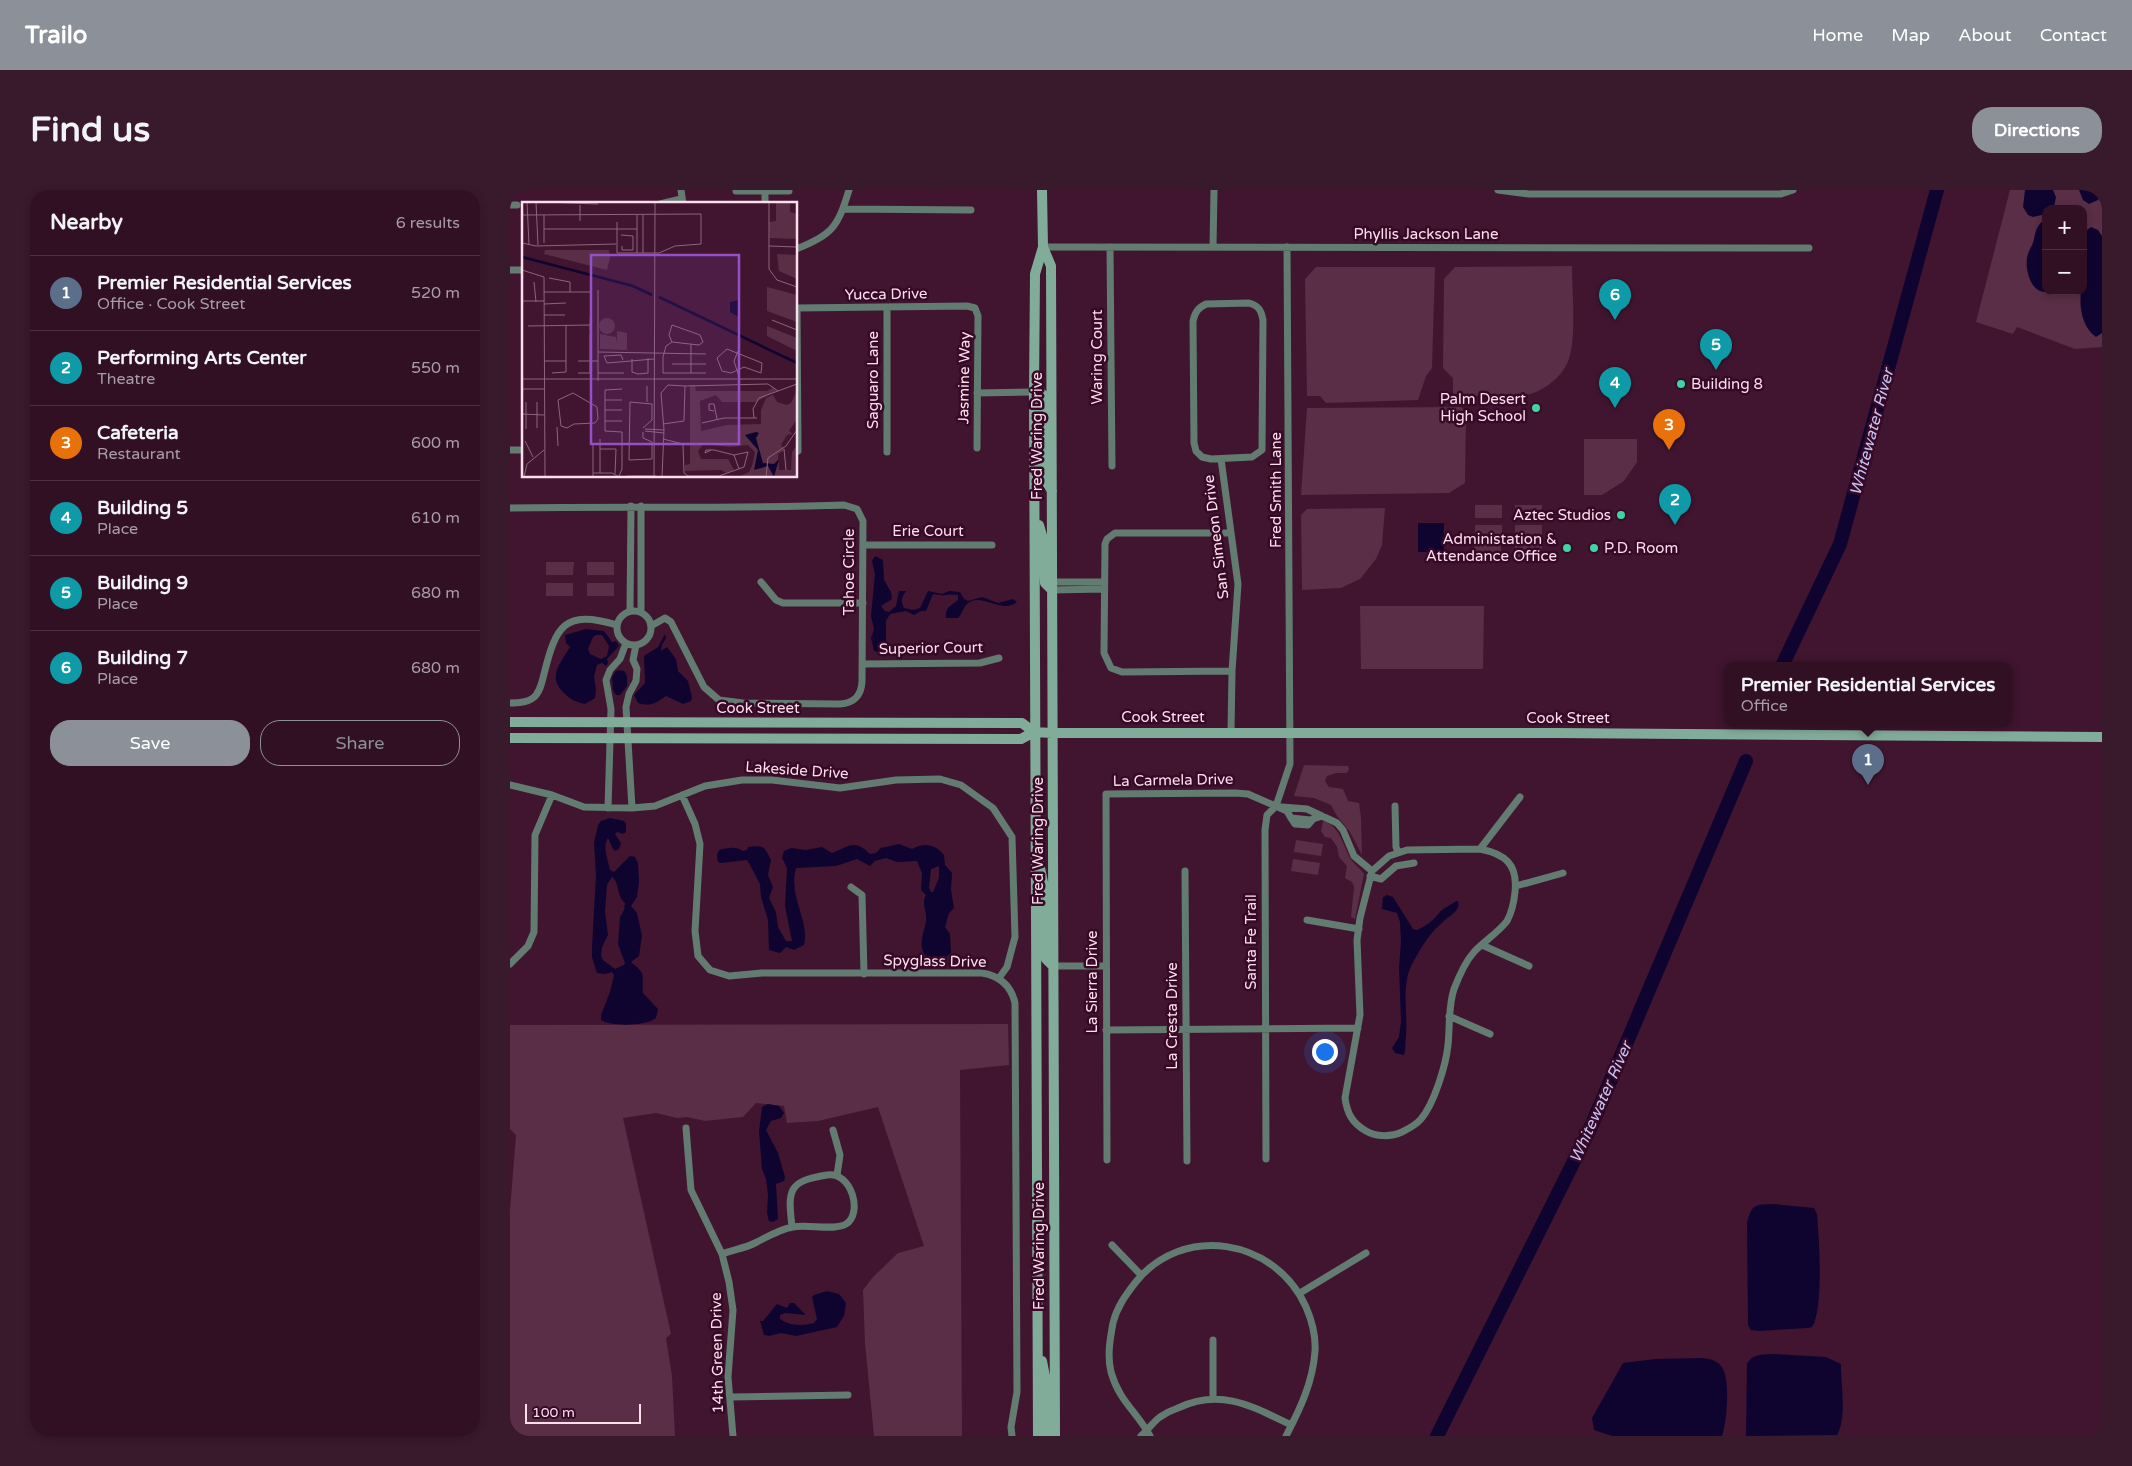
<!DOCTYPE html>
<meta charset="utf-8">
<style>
body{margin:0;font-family:"Varela Round",sans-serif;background:#39192c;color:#f1f3f6}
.controls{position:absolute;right:15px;top:15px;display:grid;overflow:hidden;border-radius:10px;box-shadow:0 2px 8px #0003}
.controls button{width:45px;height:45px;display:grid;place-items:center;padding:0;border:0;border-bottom:1px solid #4c3041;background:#311024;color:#f1f3f6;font:25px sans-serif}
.scale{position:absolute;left:15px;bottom:12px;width:116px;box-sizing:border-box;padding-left:5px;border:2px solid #fddeed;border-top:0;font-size:14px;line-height:18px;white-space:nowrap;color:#fddeed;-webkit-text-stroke:4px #360a26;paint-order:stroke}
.you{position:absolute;left:814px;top:861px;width:18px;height:18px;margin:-12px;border:4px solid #fff;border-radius:50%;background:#1a73e8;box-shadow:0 0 0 8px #1a73e833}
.badge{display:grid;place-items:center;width:32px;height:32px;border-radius:50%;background:#8c9099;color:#fff;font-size:16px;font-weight:700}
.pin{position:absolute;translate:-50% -41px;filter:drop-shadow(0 1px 2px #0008)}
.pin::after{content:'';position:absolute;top:26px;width:18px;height:15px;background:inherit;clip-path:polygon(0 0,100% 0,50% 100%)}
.popup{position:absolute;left:1214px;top:472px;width:288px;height:65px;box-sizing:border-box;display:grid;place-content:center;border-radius:10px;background:#311024;filter:drop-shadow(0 1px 4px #0005);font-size:16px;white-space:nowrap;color:#a89da6}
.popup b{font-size:19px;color:#f1f3f6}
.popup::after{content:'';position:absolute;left:50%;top:100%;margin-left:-10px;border:10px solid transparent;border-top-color:#311024}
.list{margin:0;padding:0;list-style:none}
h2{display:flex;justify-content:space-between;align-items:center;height:65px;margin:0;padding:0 20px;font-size:21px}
h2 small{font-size:16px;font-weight:400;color:#a89da6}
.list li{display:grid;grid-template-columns:32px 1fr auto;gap:15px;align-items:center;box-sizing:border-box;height:75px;padding:0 20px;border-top:1px solid #4c3041}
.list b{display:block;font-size:19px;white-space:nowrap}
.list p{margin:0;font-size:16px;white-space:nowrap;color:#a89da6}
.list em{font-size:16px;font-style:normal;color:#a89da6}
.actions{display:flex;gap:10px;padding:15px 20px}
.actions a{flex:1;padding:11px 0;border:1px solid #8c9099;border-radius:20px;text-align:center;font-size:18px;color:#8c9099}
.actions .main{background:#8c9099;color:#fff}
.map{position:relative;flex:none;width:1592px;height:1246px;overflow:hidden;border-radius:20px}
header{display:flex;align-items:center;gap:30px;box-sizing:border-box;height:70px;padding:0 25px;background:#8c9099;color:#fff}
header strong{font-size:24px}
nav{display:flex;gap:28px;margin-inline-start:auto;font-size:18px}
.intro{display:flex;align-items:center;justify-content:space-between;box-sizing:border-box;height:120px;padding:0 30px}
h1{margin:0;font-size:35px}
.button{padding:12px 22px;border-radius:20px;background:#8c9099;color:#fff;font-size:18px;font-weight:700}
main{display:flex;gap:30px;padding:0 30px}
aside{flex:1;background:#311024;border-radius:20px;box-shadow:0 2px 8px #0003}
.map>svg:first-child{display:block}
</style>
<header>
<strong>Trailo</strong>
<nav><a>Home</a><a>Map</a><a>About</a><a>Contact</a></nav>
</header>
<div class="intro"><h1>Find us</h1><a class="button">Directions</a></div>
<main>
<aside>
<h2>Nearby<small>6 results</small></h2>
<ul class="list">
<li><span class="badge" style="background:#5c6f8a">1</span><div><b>Premier Residential Services</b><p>Office · Cook Street</p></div><em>520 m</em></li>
<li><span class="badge" style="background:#0f9aa8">2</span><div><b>Performing Arts Center</b><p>Theatre</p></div><em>550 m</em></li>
<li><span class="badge" style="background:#e8710a">3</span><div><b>Cafeteria</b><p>Restaurant</p></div><em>600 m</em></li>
<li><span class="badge" style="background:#0f9aa8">4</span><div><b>Building 5</b><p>Place</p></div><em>610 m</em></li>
<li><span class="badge" style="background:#0f9aa8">5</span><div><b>Building 9</b><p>Place</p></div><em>680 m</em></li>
<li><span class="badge" style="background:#0f9aa8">6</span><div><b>Building 7</b><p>Place</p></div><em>680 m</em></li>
</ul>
<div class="actions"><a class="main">Save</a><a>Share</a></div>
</aside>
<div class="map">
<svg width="1592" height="1246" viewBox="0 0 1592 1246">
<rect width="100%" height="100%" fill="#411530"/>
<path fill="#592e46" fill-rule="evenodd" d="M1500 0H1592V157L1565 159 1507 137 1503 144 1466 132ZM1536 19H1573V101H1536Z
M1062 76C1062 99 1066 144 1060 165 1056 183 1038 199 1020 204 998 209 966 205 943 205V188L933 178 934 89 945 77Z
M806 77H925L922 178 916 186 908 210 816 213 810 206H797L795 89Z
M951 217 956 222 955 293 939 303 791 305 797 218Z
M1074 249H1127V272L1114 291 1092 305H1074Z
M965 315H992V328H965Z
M1005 315H1032V328H1005Z
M875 318 872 355 866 369 850 389 831 398 792 400 791 325 797 319Z
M965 335H992V348H965Z
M1005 335H1032V348H1005Z
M964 355H991V368H964Z
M1005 355H1032V368H1005Z
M36 372H64L63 385H36Z
M77 372H104V385H77Z
M36 393H63V406H36Z
M77 393H104V406H77Z
M850 416H974L973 479H851Z
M794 575 838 576 839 579 837 583H826L817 586 815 591 819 597 833 599 838 611 849 613 851 628 852 665 840 642 827 626 821 615 804 608 784 606Z
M813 631C832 637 832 657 843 672 846 676 851 679 854 684L845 729 841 727 844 697 842 692 835 688 837 676 829 667 827 657 821 648 815 647 811 641Z
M786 650 813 654 811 666 784 662Z
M783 669 810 673 808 685 781 681Z
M498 834 499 875 450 880 452 1246H364L355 1153 353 1100 363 1087 388 1063 414 1056 368 917 308 931 277 933 274 916 246 913 233 927 195 931 177 927 167 928 146 923 113 928 161 1144 156 1148 162 1186 165 1246H0V1020L6 945 0 939V835Z"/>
<path fill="#0f0430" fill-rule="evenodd" d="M1515 0H1543L1546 7 1544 17 1536 19V24L1523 27 1518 25 1513 17Z
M1569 0H1592V1L1588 10 1579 14 1573 10Z
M1536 29V101H1540C1522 107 1515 81 1517 68 1518 61 1523 55 1524 49 1526 40 1527 34 1536 29Z
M1581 37 1588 40 1592 46V143L1586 147C1572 137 1569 117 1571 101H1573V43Z
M908 333H934V362H908Z
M365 366 373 370 374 390 381 402 382 409 371 416 375 421 379 422 386 416 389 401H396C392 408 390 409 394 418L404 420 410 418 418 401 432 404 439 401 450 402 454 409 458 411 472 407 488 413 503 409 507 412C492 425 470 401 457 414 453 418 452 424 448 428H436C435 417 441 416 448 410V405C438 403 434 407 423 404L416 421H411L404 425 396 421 380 424 376 431V460L374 463 364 461 361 448 364 439 361 426 365 384 362 371Z
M76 439 94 441 102 452 106 451 109 456 97 469 98 473 96 476 92 473 87 475 84 486 86 500 85 508 75 514C66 512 61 510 54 503 37 487 50 474 60 457L56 453 55 445ZM86 445H92L99 456 97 466 91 469 80 464 78 459 83 447Z
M155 444 156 448 152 455 151 461 157 457 166 469 168 481 178 491 182 507 181 511 173 514 156 506C146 513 141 517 128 513L124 505 135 493 134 466 148 457Z
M109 480 114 481 117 486V496L110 505H106L103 500 102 487 106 481Z
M100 628 114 631 116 634V642L113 644 107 642 105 644 111 653 109 659 105 661 103 659 98 648C92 657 98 670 100 680L104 682 120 666 125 667 128 673 129 692 127 707 121 716 127 723 132 746 129 766 121 772C138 786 131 783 133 803L148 819 146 828C137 836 101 837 91 830V825L100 802 104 785 102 782 95 784 87 783 82 767V757L86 685 84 653 88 635 91 631ZM102 687C110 692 106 706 115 713L114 720 110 727 108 754 115 773 114 775 105 779 93 770 91 766 92 757 98 745 95 721 97 695Z
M389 654 402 659C414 652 426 654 434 665L435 675 442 683 441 700 444 718 439 723 435 737 440 744 441 763 433 769H419C405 758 415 742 416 730 417 721 411 713 416 705L411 700 412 683 407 671 387 672 376 668 365 671 360 676 347 669 326 676 286 678C278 708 300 730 294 755L284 760 276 757 270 763 259 760 258 730 251 707 250 694 239 673 237 670 211 673 208 672 207 665 209 660C219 658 225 656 233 661L237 660 238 657C254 655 254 656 261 670L258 685 263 697 259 708 266 722 268 737 276 751H282L275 716 277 678 272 668 274 661 281 658 296 660 312 657 322 663C338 657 344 648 360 664L366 663 371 658ZM429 676V688L423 702H421L419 698 421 679Z
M877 705 883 707 903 739 907 740C916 736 923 731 929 723 933 718 941 715 946 711H948C951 721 940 725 934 731 919 743 911 758 902 774 891 796 898 822 896 846 895 853 896 858 894 865L885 863 882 858 889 847 891 831 889 777 891 752 890 732 887 723 872 719 873 707Z
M258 914 269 916 274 923 271 928 261 931 256 940 268 963 275 987 274 991 266 994 268 1029 263 1032 259 1031 257 1023 258 1005 256 989 252 979 249 941 252 917Z
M1264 1014 1304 1018 1307 1024C1309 1047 1314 1119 1302 1137L1298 1138 1249 1141 1241 1140 1238 1135 1237 1033C1242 1013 1245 1015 1264 1014Z
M317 1101 329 1104 336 1113 334 1126 327 1137 286 1146 271 1143 259 1146 254 1145 250 1131H253L267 1114 277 1118 280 1113H284L296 1125 275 1123 270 1125V1129C280 1136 292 1136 304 1133L307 1129 302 1107 304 1105Z
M1264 1164 1316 1167 1331 1174C1331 1194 1337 1229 1327 1245L1236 1246 1237 1174C1243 1163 1252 1165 1264 1164Z
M1193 1168C1201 1169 1209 1171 1213 1179 1220 1191 1217 1232 1212 1246H1102L1084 1240 1082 1228 1113 1173 1146 1169Z"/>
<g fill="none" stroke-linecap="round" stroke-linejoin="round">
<path stroke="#0f0430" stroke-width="14" d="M1272 476 1330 354 1427 0
M927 1246 1080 939 1236 571"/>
<path stroke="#627c71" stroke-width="7" d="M171 0 173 14
M988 0 1019 4H1271L1283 0
M226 1H279
M150 14 171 9
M255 14V1
M0 15H7
M333 19 461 20
M533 57 1299 58
M600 57 602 276
M703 57 704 0
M286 59C323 45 328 36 339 0
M0 80H14
M739 113C749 116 751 120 753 130L752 260 742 267 701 269 692 267 686 261 684 253 683 131C685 122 688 118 696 114Z
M286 118 457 116 465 118 468 126 467 258
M287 118 288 261
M467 203 524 202
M0 260H14
M377 262V119
M711 269 728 394 722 481 721 542
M131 316V422
M0 318C111 316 223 319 334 315L347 319 353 331 352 492C351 506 344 513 330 514L233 513 209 510 194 497 161 432 155 428 141 436
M721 343H605L597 349 595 354 594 463 601 478 612 482 722 481
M354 355H482
M251 392 266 410 273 413H353
M542 392H594
M542 400 593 399
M107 438a17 17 0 1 1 34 0a17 17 0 1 1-34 0Z
M120 421 121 316
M353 474 470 473 489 468
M0 513C7 513 16 513 23 508 30 503 32 492 34 484 46 436 54 419 107 435
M0 595 42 605 74 617 122 618 145 616 195 596 232 590H262L330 598 386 590 430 589 451 595 483 618 502 647 505 747 497 777 489 788
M172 605 185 634 190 654 185 741 188 766 200 780 219 786 252 783H472C490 786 501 795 505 813L507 1202 501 1237 502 1246
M885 616 886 657 888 662
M772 617 797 619 827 633 833 640 844 666 862 681
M98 618 101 519 96 490 100 480 110 469 116 453
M122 618 116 517 119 504 126 491 127 479 123 470 126 455
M781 628 785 634 798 635 803 629
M970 659C995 664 1008 674 1005 702 1004 712 1002 722 997 731 988 743 974 751 964 762 955 772 949 786 944 799 938 817 940 837 938 855 936 875 924 914 911 929 906 935 898 939 892 942 881 947 866 947 856 941 842 933 837 923 835 908L850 825 847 750 850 728 862 681 879 666 897 660Z
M970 659 1010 607
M675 681 677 971
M860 686 871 689 886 676 904 673
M1006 696 1053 683
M341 697 352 705 354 784
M797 730 849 739
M972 755 1019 776
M0 774 18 756 24 742 25 645 42 605
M543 776H596
M939 826 980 844
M596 840 848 838
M176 938 181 1000 212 1064 219 1092 223 1120 218 1187 223 1246
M323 940 330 965 327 985
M756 969 755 640 757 625 766 616 780 574 777 57
M597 970 596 604 725 603 738 604 777 621 781 628 800 630 812 626
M602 1055 631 1085
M212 1064C223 1060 235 1058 245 1053 257 1047 270 1039 283 1037 297 1034 326 1041 336 1034 353 1024 342 981 317 985 277 991 278 1001 282 1037
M790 1103 856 1063
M703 1150V1208
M220 1207 338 1205
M631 1246C638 1240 643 1232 650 1227 656 1223 662 1220 668 1218 711 1198 742 1216 781 1235
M640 1246C627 1222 609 1211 601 1182 597 1166 600 1149 603 1133 607 1117 615 1106 625 1093 672 1033 765 1048 796 1117 802 1131 806 1145 805 1161 803 1192 790 1219 776 1246"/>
<path stroke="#82ac9a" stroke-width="10" d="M533 57 541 76 545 1246
M524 202 531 203 534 206V288L542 301
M529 335 533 349 535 393 541 399
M0 532 512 533 524 542 542 543H1046L1592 547
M0 548 511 549 524 542
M529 673 535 702 536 769 543 776
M532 1171 536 1192 537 1246
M528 1246 524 202 525 84 533 57 532 0"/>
</g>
<g fill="#3ed4a3" stroke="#360a26" stroke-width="2">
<circle cx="1171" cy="194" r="5"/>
<circle cx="1026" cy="218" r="5"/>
<circle cx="1111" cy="325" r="5"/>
<circle cx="1057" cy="358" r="5"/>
<circle cx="1084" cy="358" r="5"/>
</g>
<g text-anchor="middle" stroke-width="5" stroke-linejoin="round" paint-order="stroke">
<g font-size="15" fill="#fddeed" stroke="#360a26">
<text x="916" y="49">Phyllis Jackson Lane</text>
<text transform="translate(376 104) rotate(-1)" y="5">Yucca Drive</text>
<text transform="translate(587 167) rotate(-90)" y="5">Waring Court</text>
<text transform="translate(454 188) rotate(-89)" y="5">Jasmine Way</text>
<text transform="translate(363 190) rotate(-90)" y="5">Saguaro Lane</text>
<text transform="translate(527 246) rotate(-90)" y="5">Fred Waring Drive</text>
<text transform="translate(766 300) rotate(-90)" y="5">Fred Smith Lane</text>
<text x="418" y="346">Erie Court</text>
<text transform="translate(706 347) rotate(-97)" y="5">San Simeon Drive</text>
<text transform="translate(339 382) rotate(-90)" y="5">Tahoe Circle</text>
<text transform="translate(421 458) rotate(-1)" y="5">Superior Court</text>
<text x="248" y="523">Cook Street</text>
<text x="653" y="532">Cook Street</text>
<text x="1058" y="533">Cook Street</text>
<text transform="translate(287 580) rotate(4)" y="5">Lakeside Drive</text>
<text transform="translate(663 590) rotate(-1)" y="5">La Carmela Drive</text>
<text transform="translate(528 651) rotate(-90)" y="5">Fred Waring Drive</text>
<text transform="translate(741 752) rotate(-90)" y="5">Santa Fe Trail</text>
<text transform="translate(425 771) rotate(1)" y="5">Spyglass Drive</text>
<text transform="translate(582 792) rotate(-90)" y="5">La Sierra Drive</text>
<text transform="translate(662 826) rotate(-90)" y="5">La Cresta Drive</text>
<text transform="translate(529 1056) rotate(-90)" y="5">Fred Waring Drive</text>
<text transform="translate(207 1163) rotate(-91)" y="5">14th Green Drive</text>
</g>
<g font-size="15" fill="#fddeed" stroke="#360a26" text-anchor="end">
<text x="1181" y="199" text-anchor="start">Building 8</text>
<text x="1016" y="214">Palm Desert<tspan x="1016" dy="17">High School</tspan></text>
<text x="1101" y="330">Aztec Studios</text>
<text x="1047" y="354">Administation &amp;<tspan x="1047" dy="17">Attendance Office</tspan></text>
<text x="1094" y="363" text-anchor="start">P.D. Room</text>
</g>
<g font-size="16" font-style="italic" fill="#c5c3f4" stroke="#360a26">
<text transform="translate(1361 242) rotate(-75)" y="6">Whitewater River</text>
<text transform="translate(1090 912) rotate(-66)" y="6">Whitewater River</text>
</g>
</g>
<g transform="translate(12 12)">
<rect width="275" height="275" fill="#411530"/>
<path d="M254 0H268V10L275 12V37L248 36 247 20 254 19ZM23 48H87L88 56 85 68 22 52ZM255 52 275 53V77L257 69ZM245 85 275 93V120L245 109ZM77 124a8 8 0 1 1 16 0a8 8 0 1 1-16 0ZM245 124 275 136V149L245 134ZM95 129 105 131V148L78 147V132L94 135 95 141ZM168 183H173L174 189H245L252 185 254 189 234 200H200L194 193 178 199 179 229 205 223 239 222V208L244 196 251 193 255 200 265 203 269 201 275 188V217L267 229 271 232 265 233 259 243 263 248 256 252 257 268H269L270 250 275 243V275H216L227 270 230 264 233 250 226 243 208 245 181 242 176 249 179 257H206L212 268 204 271 199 268 163 269V263L168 262Z" fill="#592e46"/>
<path d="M217 98V112L215 114 208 110V100ZM234 230 237 231 234 236 241 261 252 262 257 257 252 275 246 264 232 268 236 248 223 233Z" fill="#0f0430"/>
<path fill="none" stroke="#0f0430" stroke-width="2.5" d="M0 55 111 84 130 93M137 95 275 161"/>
<path fill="none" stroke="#8c657c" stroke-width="1" d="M5 0 7 43M14 0 16 43M22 0 76 2M247 0V67L255 78 275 85M0 13 179 12V42L153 44 137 51H95V20M22 13V41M115 13V51M58 19V3M22 27H115M99 33 111 34V48H100V44M0 41 14 44 94 42M247 44 275 45M121 51V13M0 68 22 75M22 75 23 275M27 76 48 80V90M12 80 14 100M22 90H69L68 129M0 99H22M22 102 44 101M22 113H43M250 118 275 128M150 123 178 133 181 140 177 143 150 140 147 133ZM6 124 69 123M150 140 144 144 141 155V171H184M169 142V171M205 147 240 161 239 171 222 165 209 171 200 169 195 156ZM216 149 212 159 218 178M76 150 184 152M110 157V170L116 172 126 171V156M101 158 99 153 82 154 85 161 132 157M22 159H44M56 159H76M150 162H184M30 171 44 170V123M56 171H68V130M76 171H102M0 177H275M76 179V88M125 184V200M163 184 246 182 256 189M0 187H22M51 191 75 205 76 217 73 221 52 222 45 226 39 224 36 198ZM83 198H100M4 200V227M15 200V226M83 208H100M192 209 187 208V202H192L195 217M0 212 22 213M232 216 231 207 237 196 275 182M83 219H100M180 221 202 216H235M141 222 162 219 163 184M35 225 36 244M123 227 142 228M123 229 142 231M121 230V236L130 240V257L107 258 108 200 130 202V218L121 226M141 237 161 242 162 271 166 274H197L222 265 226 250 212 253M3 239 11 255M71 241V275M78 247H94L93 272M262 247 264 268M189 248 183 251 184 248H192L212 253 217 267M71 271H90L97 275M78 271V237M97 274 100 267V230L83 229V188L100 187M105 274H134M2 275 5 262 22 248M132 275 133 0M140 275 142 228 139 191 146 183 163 184M244 275 246 256 264 244 275 228"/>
<path fill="#9550c8" fill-opacity="0.15" stroke="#9550c8" stroke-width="2.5" d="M69 53H217V242H69Z"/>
<rect width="275" height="275" fill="none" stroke="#fddeed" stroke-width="2.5"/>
</g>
</svg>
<div class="controls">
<button>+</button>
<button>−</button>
</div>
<div class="scale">100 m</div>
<div class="you"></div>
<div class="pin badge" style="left:1358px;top:595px;background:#5c6f8a">1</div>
<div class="popup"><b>Premier Residential Services</b>Office</div>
<div class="pin badge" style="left:1165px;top:335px;background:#0f9aa8">2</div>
<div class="pin badge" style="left:1159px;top:260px;background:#e8710a">3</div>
<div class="pin badge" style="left:1105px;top:218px;background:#0f9aa8">4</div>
<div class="pin badge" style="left:1206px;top:180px;background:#0f9aa8">5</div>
<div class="pin badge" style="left:1105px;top:130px;background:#0f9aa8">6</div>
</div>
</main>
